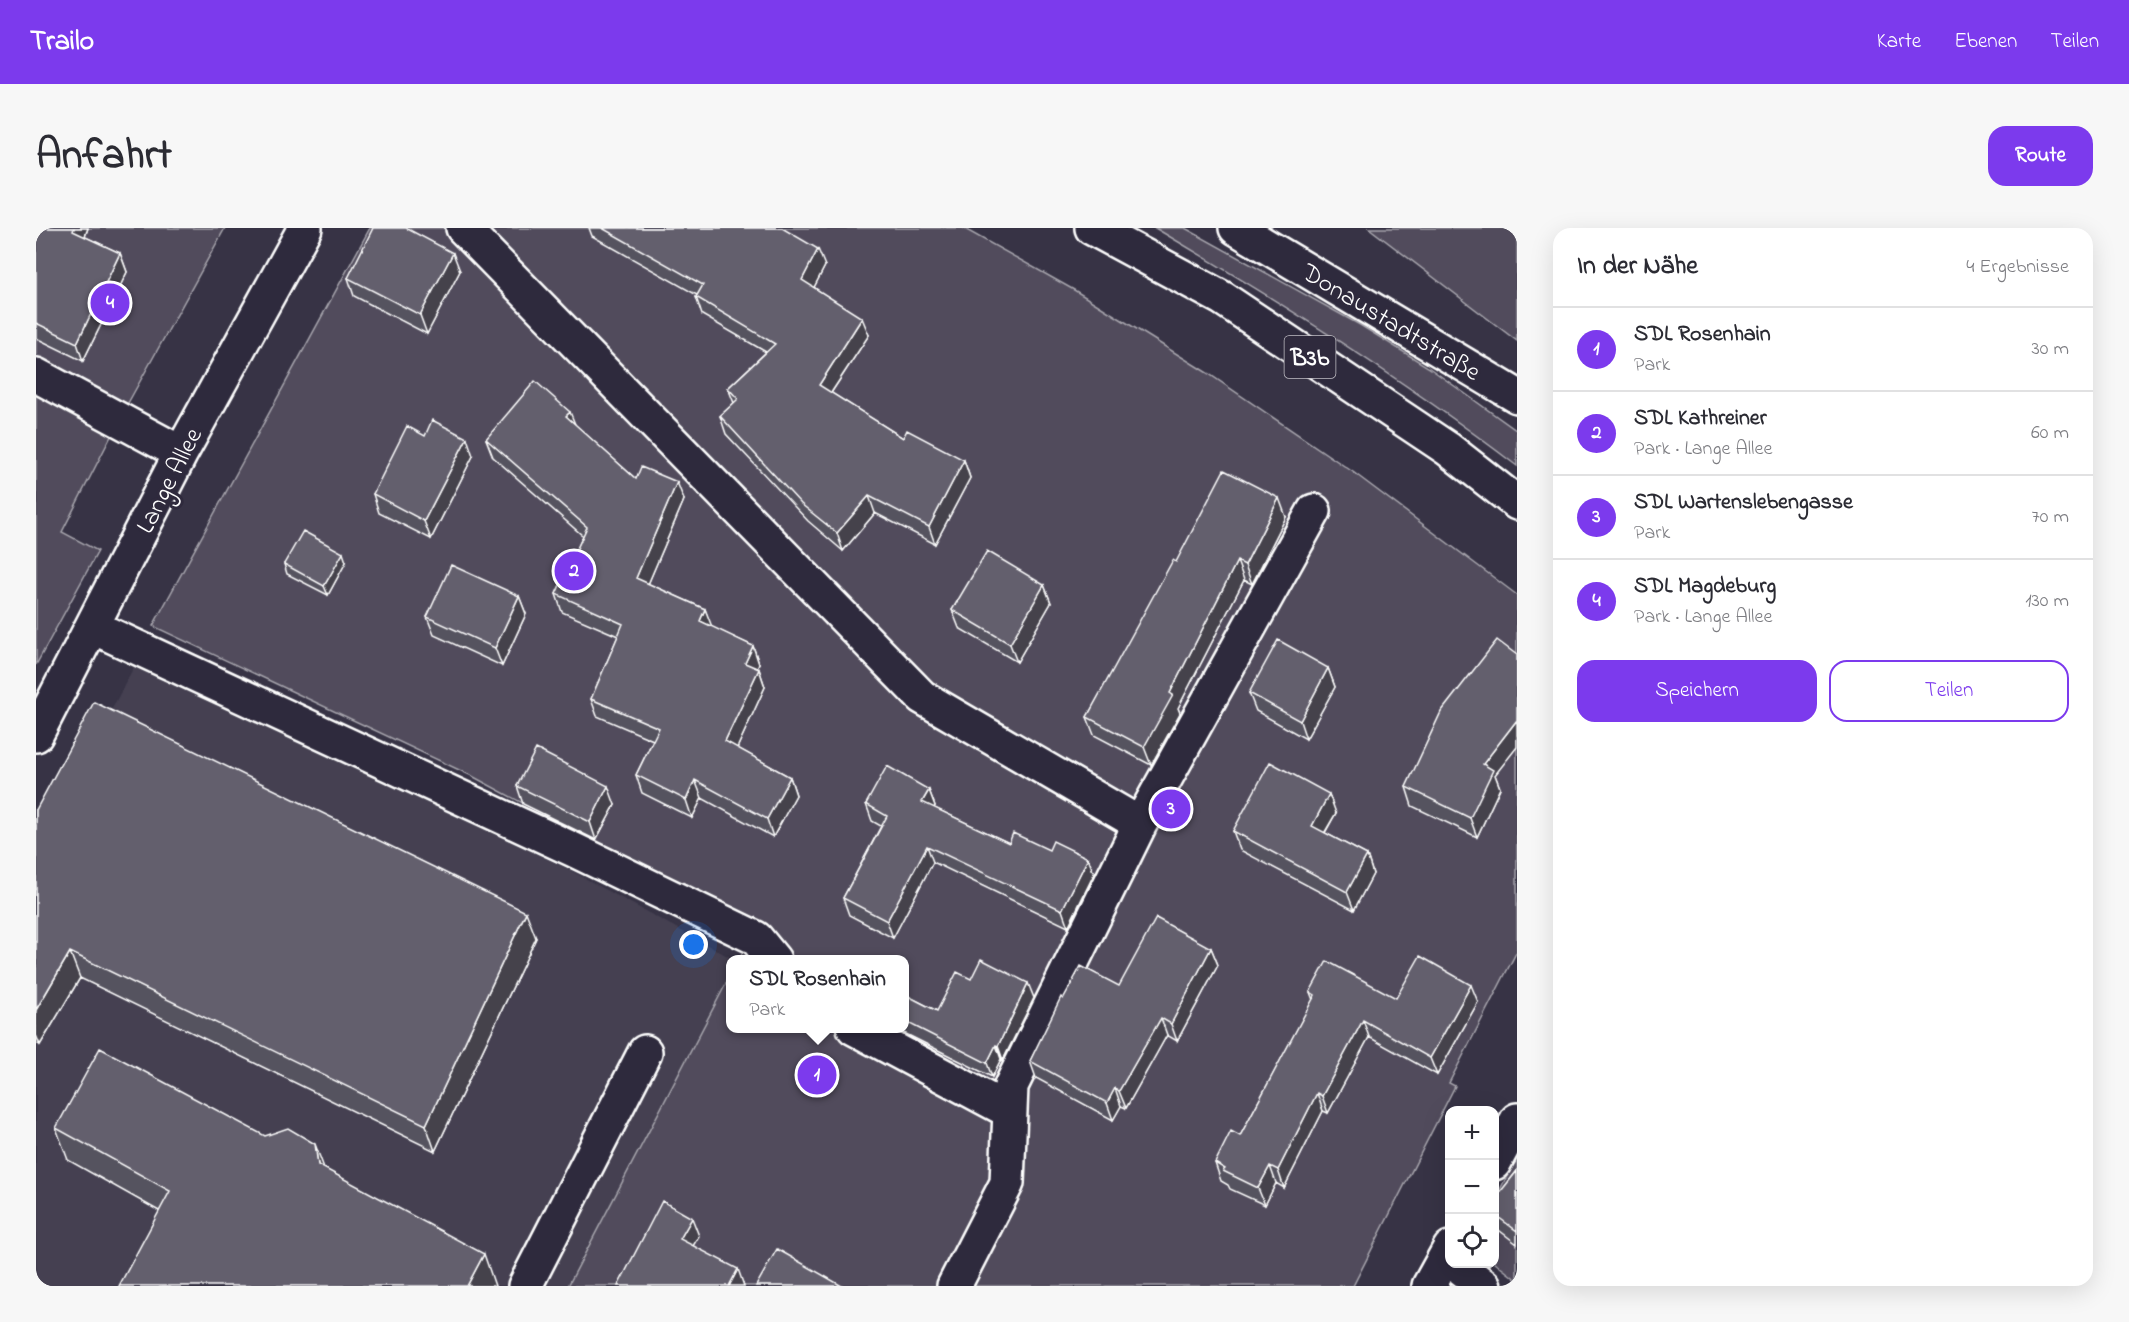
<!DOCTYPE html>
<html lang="de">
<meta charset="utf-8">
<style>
body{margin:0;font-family:"Indie Flower",sans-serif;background:#f7f7f7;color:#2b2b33}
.controls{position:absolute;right:18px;bottom:18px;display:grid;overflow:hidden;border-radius:12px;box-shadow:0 6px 24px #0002}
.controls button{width:54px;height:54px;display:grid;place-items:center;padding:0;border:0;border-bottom:2px solid #e1e1e2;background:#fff;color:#2b2b33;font:30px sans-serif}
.you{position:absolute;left:658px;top:717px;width:21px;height:21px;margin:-15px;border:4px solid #fff;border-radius:50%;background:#1a73e8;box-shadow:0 0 0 9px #1a73e833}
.badge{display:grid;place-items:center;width:39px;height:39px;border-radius:50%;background:#7c3aed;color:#fff;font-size:20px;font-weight:700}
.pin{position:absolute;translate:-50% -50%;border:3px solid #fff;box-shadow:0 2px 6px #0006}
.popup{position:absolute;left:690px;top:727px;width:183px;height:78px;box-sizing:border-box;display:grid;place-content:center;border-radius:12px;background:#fff;filter:drop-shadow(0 2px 4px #0005);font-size:20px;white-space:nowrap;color:#7c7c81}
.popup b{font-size:22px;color:#2b2b33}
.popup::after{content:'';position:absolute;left:50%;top:100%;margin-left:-12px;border:12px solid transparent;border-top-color:#fff}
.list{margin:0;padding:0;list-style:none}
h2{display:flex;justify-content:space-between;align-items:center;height:78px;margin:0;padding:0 24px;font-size:26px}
h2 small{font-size:20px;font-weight:400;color:#7c7c81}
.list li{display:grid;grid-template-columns:39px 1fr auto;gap:18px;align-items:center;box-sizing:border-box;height:84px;padding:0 24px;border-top:2px solid #e1e1e2}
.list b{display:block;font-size:22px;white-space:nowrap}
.list p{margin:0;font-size:20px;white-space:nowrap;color:#7c7c81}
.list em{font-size:20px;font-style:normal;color:#7c7c81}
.actions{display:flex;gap:12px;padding:18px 24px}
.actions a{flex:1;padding:14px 0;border:2px solid #7c3aed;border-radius:18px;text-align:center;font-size:21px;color:#7c3aed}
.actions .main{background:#7c3aed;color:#fff}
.icon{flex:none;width:33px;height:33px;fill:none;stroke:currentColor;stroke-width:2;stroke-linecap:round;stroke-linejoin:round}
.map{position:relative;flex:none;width:1481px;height:1058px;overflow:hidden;border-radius:18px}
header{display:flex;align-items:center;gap:36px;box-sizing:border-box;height:84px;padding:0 30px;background:#7c3aed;color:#fff}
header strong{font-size:28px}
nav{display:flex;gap:33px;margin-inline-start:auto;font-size:21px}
.intro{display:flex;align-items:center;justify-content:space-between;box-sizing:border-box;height:144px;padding:0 36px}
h1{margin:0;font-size:42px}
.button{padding:15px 27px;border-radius:18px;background:#7c3aed;color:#fff;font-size:21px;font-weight:700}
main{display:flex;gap:36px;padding:0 36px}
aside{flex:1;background:#fff;border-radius:18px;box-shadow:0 6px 24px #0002}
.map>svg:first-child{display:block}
</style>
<header>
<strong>Trailo</strong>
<nav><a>Karte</a><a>Ebenen</a><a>Teilen</a></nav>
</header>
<div class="intro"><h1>Anfahrt</h1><a class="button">Route</a></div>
<main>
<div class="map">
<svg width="1481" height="1058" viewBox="0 0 1481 1058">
<rect width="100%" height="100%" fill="#373345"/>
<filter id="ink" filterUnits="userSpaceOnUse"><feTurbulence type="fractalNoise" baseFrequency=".0167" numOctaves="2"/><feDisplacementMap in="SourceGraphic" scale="12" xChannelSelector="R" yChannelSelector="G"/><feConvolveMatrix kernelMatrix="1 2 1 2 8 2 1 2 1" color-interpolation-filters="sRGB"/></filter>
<g filter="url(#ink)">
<path fill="#444051" d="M101 433 532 641 697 731 694 732V748L532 1058H0V626Z"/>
<path fill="#514c5c" stroke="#a8a6ae" stroke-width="1.5" d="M0 0H189L92 175 26 304 62 323 0 437Z
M334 0H927L1038 62 1173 146 1317 244 1481 367V723L1413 855 1419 858 1317 1058H532L694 748V800H868V732L703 731 717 703 627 650 436 548 117 398Z
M1119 0H1149L1324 97 1392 139 1481 203V238C1366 150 1243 73 1119 0Z
M1333 0H1477L1481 4V113Z
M1481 929V1052L1459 1035 1458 973Z"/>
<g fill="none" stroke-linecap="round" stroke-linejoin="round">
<defs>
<path id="minor" d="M427 0 886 469 1104 596
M0 147 145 225
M57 399 538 622 720 710 738 732
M0 507 145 225 269 0
M818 800 973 883
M1458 935 1481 892
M1420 1036 1448 1058
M489 1058 609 824
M918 1058 971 955 975 858 1104 596 1278 283
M1393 1058 1414 1020"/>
<path id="major" d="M1056 0 1186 70 1412 221 1481 275
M1200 0 1481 168"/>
</defs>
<use href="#minor" stroke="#fff" stroke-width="38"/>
<use href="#major" stroke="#fff" stroke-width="38"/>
<use href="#minor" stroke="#2f2a3d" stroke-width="33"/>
<use href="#major" stroke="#2f2a3d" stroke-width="33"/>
</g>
<path fill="#55525e" stroke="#fff" stroke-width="1.5" d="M0 0H52L49 9 84 25 91 44 47 133 0 110Z
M553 0H746L789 38 778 59 833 107 795 165 867 210 928 232 934 250 899 316 839 285 807 323 772 293 690 206 684 188 698 175 692 160 730 124 666 87 660 69 661 67 556 8Z
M424 43 391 106 318 68 312 50Z
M539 197 600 251 648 272 612 356 669 381 675 399 717 418 723 436 721 440 723 441 729 459 701 520 754 549 760 567 737 609 666 570 656 590 606 565 600 547 617 512 561 488 555 471 582 408 526 384 520 366 547 308 457 229 450 211Z
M437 228 395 311 343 285 337 266Z
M1250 289 1216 356 1208 352 1142 480 1144 485 1115 537 1058 507 1051 489 1140 334Z
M310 334 292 367 251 346 248 336Z
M1008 357 1015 375 981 434 923 400 916 382Z
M483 368 490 386 466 438 398 407 391 389Z
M1292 440 1299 459 1270 511 1220 483 1213 465Z
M1459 547 1464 560 1441 609 1376 578 1370 559Z
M481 558 579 577 560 612 487 576Z
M893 562 899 578 898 580 973 615 1052 630 1058 646 1032 699 897 634 857 710 813 687 807 670 845 598 836 593 830 576Z
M0 582 500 710 399 923 44 750 4 817 0 815Z
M1300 585 1289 605 1331 627 1337 646 1318 682 1204 622 1197 603Z
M1175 720 1182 737 1141 813 1131 807 1090 880 1085 878 1077 892 1000 850 994 833 1027 771 1083 758Z
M935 751 998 770 967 832 965 831 956 849 860 801H868V766L901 783Z
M1274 764 1360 770 1442 774 1401 847 1333 809 1292 885 1287 883 1248 960 1240 955 1229 977 1194 961 1192 957 1185 953 1179 935 1204 908 1277 772Z
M20 900 288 940 459 1058 123 983 32 932Z
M1481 943V1016L1459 999 1458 972Z"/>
<path fill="#45424c" stroke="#fff" stroke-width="1.5" d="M38 0H52L44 21 37 3Z
M782 21 789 38 773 69 766 52Z
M84 25 91 44 47 133 41 115Z
M417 25 424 43 391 106 384 87Z
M826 90 833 107 789 174 783 157Z
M534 184 541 201 530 188Z
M431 210 437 228 395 311 388 293Z
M928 232 934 250 899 316 893 299Z
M641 254 648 272 607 368 600 350Z
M833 268 839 285 807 323 801 305Z
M1243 270 1250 289 1216 356 1209 337Z
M307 325 310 334 292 367 288 358Z
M1201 333 1208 352 1142 480 1144 485 1115 537 1108 519 1134 465Z
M1008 357 1015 375 981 434 974 416Z
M483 368 490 386 466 438 459 420Z
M669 381 676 399 664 393Z
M717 418 723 436 716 453 709 435Z
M1292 440 1299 459 1270 511 1264 493Z
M723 441 729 459 696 531 689 513Z
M1481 492V519L1459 547 1464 560 1441 609 1434 590 1447 536Z
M754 549 760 567 737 609 731 591Z
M659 552 666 570 656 590 650 572Z
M572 558 579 577 560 612 554 594Z
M893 562 899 578 892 591 886 574Z
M1293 566 1300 585 1282 616 1276 598Z
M891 618 897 634 857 710 851 693Z
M1331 627 1337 646 1318 682 1311 664Z
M1052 630 1058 646 1032 699 1026 682Z
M490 684 500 710 399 923 390 897Z
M1175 720 1182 737 1141 813 1135 796Z
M34 724 44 750 4 817 0 807V782Z
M992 755 998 770 967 832 962 818Z
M1435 757 1442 774 1401 847 1394 830Z
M1125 790 1131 807 1090 880 1083 863Z
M1327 792 1333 809 1292 885 1286 868Z
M960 817 965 831 956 849 951 835Z
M1079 860 1085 878 1077 892 1071 875Z
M1281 865 1287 883 1248 960 1242 942Z
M279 916 291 948 282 937Z
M1234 938 1240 955 1229 977 1222 960Z
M656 990 663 1008 651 1028 644 1011Z
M448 1026 459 1058H431Z
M702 1041 708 1058H693Z"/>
<path fill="#635f6d" stroke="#fff" stroke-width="1.5" d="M0 0H38L37 3 84 25 41 115 0 95Z
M337 0H370L417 25 384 87 312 50Z
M566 0H746L782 21 766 52 826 90 783 157 867 210 871 202 928 232 893 299 833 268 801 305 765 276 684 188 702 171 692 160 739 116 660 69 667 57Z
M499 153 534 184 530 188 600 251 605 239 641 254 600 350 669 381 664 393 717 418 709 435 723 441 689 513 754 549 731 591 659 552 650 572 600 547 623 500 555 471 587 396 520 366 551 299 450 211Z
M396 192 431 210 388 293 337 266 371 198 389 208Z
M1188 242 1243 270 1209 337 1201 333 1134 465 1137 467 1108 519 1051 489 1137 332 1140 334Z
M267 303 307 325 288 358 248 336Z
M951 323 1008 357 974 416 916 382Z
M415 337 483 368 459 420 391 389Z
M1242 412 1292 440 1264 493 1213 465Z
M1461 412 1481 427V492L1447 536 1457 542 1434 590 1370 559 1405 484Z
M58 474 490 684 390 897 34 724 0 782V582Z
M500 521 572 558 554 594 481 558Z
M1234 534 1293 566 1276 598 1331 627 1311 664 1197 603Z
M851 538 893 562 886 574 973 615 977 605 1013 622 1017 613 1052 630 1026 682 891 618 851 693 807 670 851 588 830 576Z
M1120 690 1175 720 1135 796 1125 790 1083 863 1079 860 1071 875 994 833 1025 769 1027 771 1045 738 1083 758Z
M1384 728 1435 757 1394 830 1327 792 1286 868 1281 865 1242 942 1234 938 1222 960 1187 943 1189 941 1179 935 1195 903 1204 908 1279 767 1274 764 1291 733 1360 770Z
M945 731 992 755 962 818 960 817 951 835 868 793V766L901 783 921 744 935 751Z
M64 820 229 908 252 900 279 916 282 937 448 1026 431 1058H83L134 963 20 900Z
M1481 943V1003L1458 986V972Z
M626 973 656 990 644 1011 702 1041 693 1058H582Z
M741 1021 806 1058H720Z"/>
</g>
<g text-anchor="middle" stroke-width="6" stroke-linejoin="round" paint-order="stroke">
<rect fill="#2f2a3d" stroke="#c1bfc5" stroke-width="1.5" x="1248.5" y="108" width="51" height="42" rx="4.5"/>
<g font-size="24" font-weight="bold" fill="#fff">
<text x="1274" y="137">B3b</text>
</g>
<g font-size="26" fill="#fff" stroke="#2f2a3d">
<text transform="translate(1356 93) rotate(31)" y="9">Donaustadtstraße</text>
<text transform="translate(132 252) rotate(-63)" y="9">Lange Allee</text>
</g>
</g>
</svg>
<div class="controls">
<button>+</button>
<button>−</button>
<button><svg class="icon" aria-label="locate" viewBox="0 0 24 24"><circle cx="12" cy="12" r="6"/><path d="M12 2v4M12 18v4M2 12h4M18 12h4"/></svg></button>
</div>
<div class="you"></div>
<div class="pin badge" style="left:781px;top:847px">1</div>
<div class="popup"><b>SDL Rosenhain</b>Park</div>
<div class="pin badge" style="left:538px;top:343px">2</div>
<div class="pin badge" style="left:1135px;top:581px">3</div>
<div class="pin badge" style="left:74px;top:75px">4</div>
</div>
<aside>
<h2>In der Nähe<small>4 Ergebnisse</small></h2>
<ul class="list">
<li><span class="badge">1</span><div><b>SDL Rosenhain</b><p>Park</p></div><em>30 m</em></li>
<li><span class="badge">2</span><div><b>SDL Kathreiner</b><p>Park · Lange Allee</p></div><em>60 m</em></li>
<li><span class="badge">3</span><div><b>SDL Wartenslebengasse</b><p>Park</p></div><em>70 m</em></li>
<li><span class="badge">4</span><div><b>SDL Magdeburg</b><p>Park · Lange Allee</p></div><em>130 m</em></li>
</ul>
<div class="actions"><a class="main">Speichern</a><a>Teilen</a></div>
</aside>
</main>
